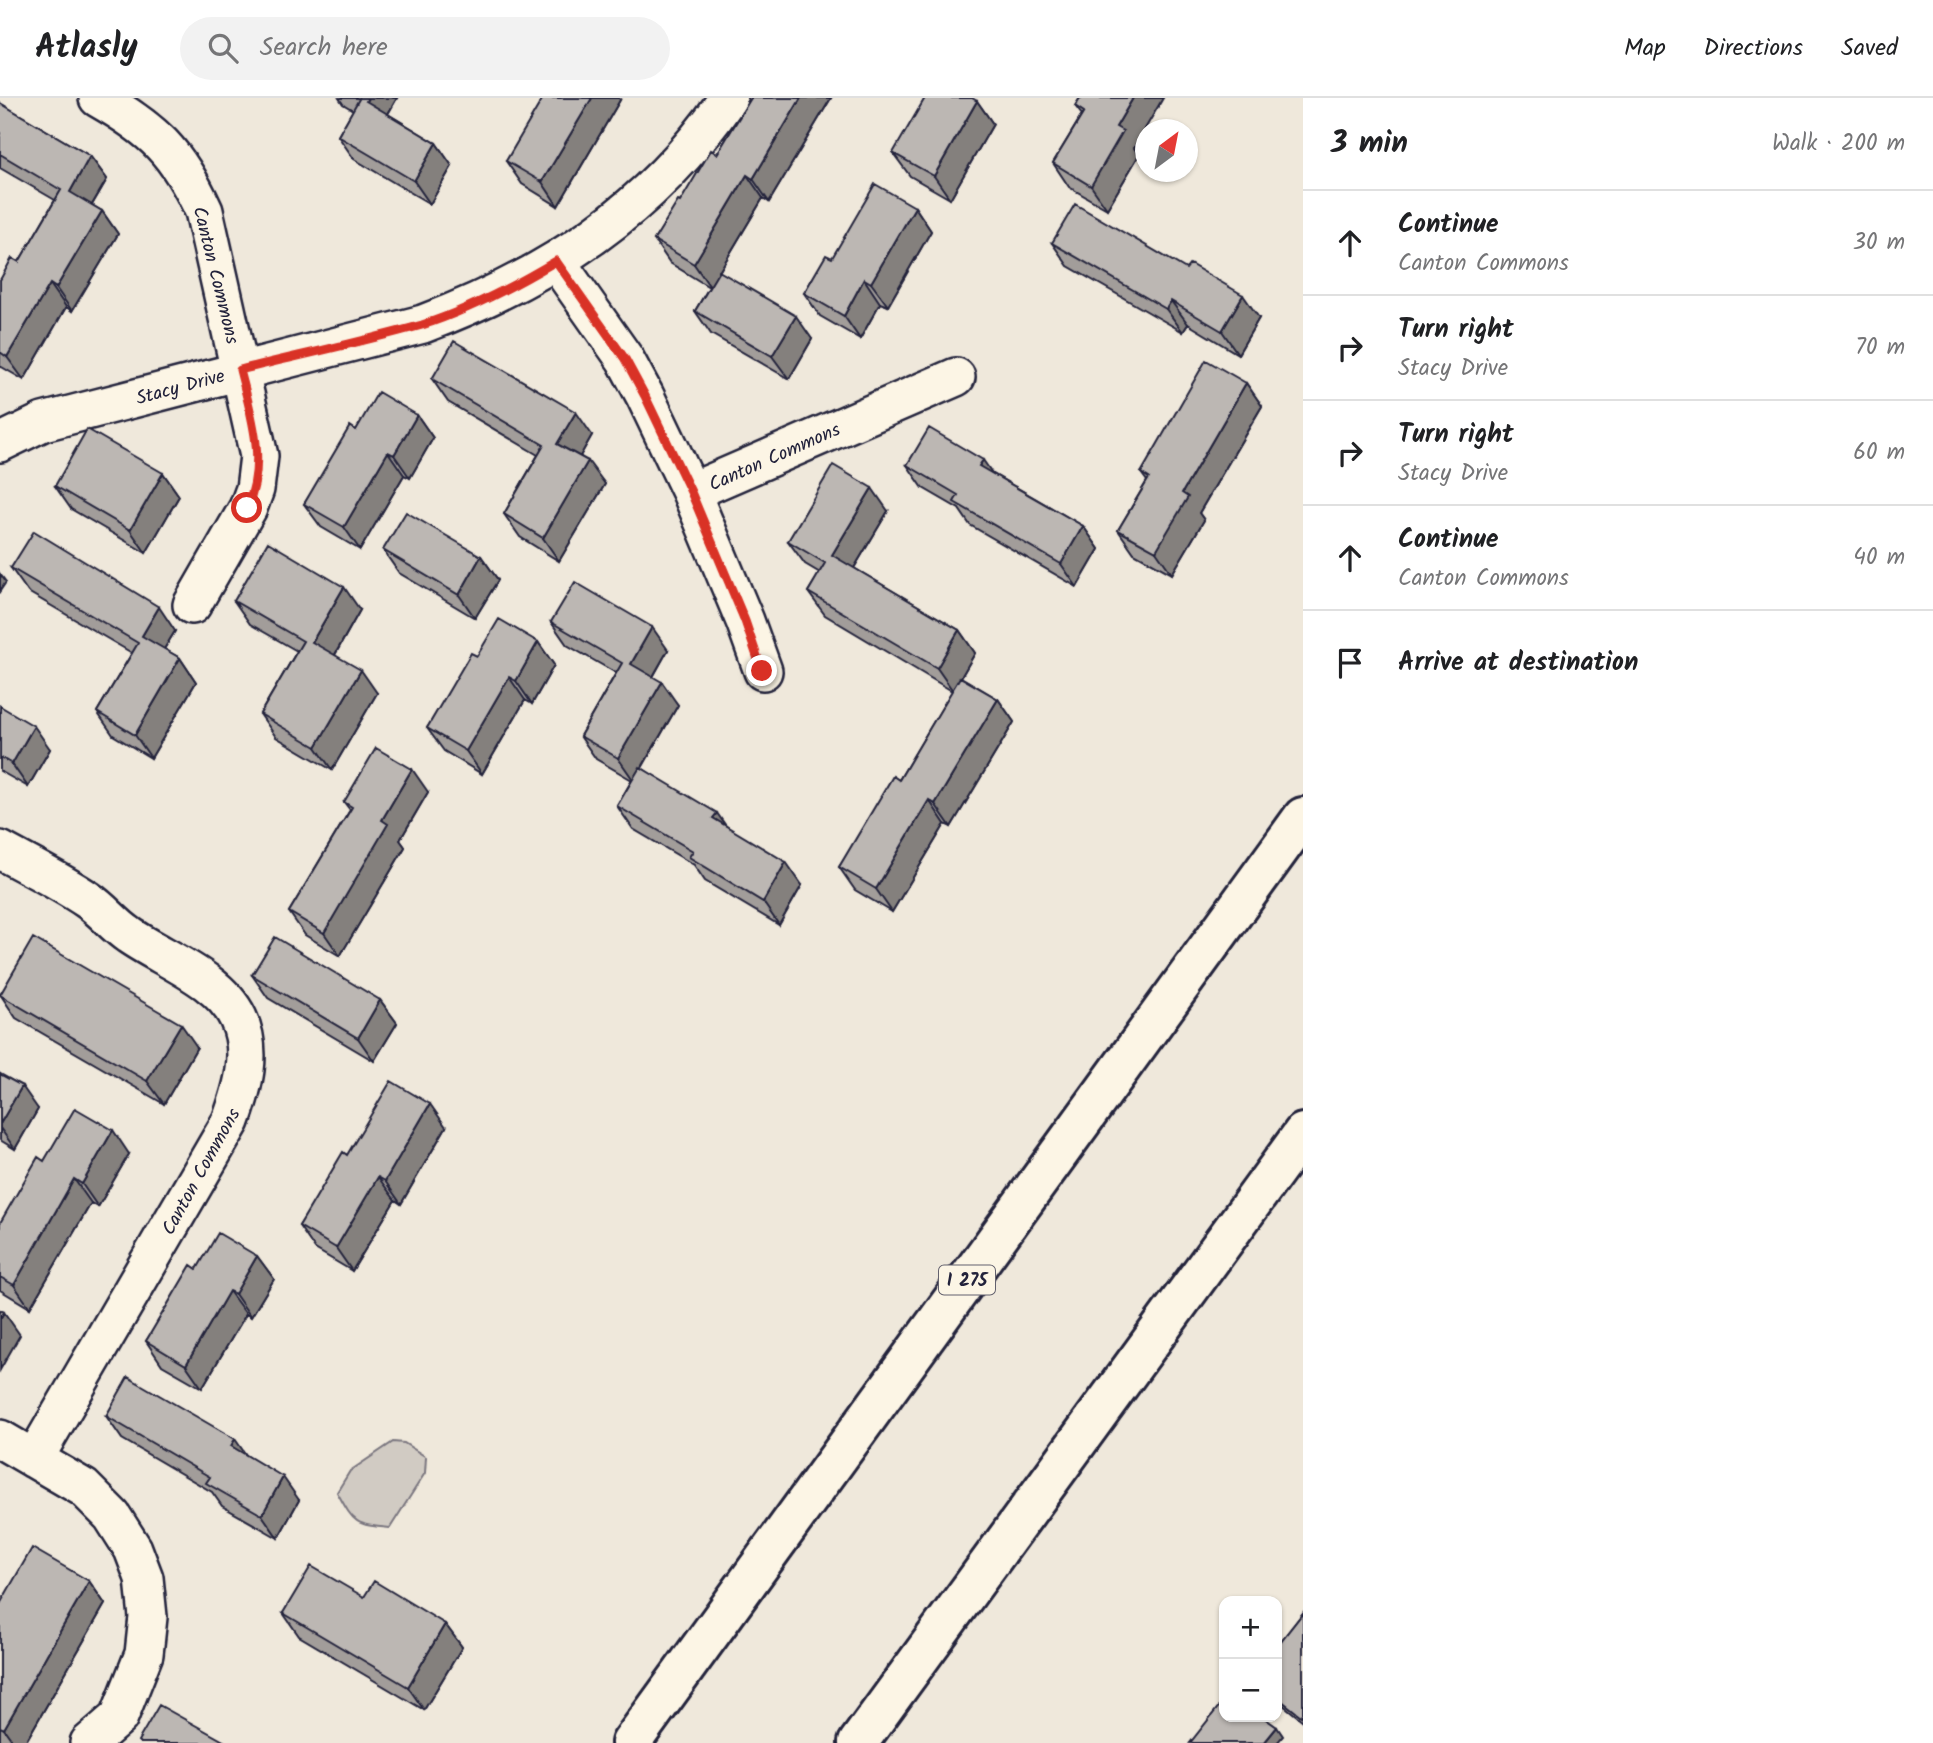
<!DOCTYPE html>
<meta charset="utf-8">
<style>
body{margin:0;font-family:Kalam,sans-serif;background:#f2f2f2;color:#202124}
.controls{position:absolute;right:21px;bottom:21px;display:grid;overflow:hidden;border-radius:14px;box-shadow:0 2px 5px #0004}
.controls button{width:63px;height:63px;display:grid;place-items:center;padding:0;border:0;border-bottom:2px solid #e0e0e0;background:#fff;color:#202124;font:35px sans-serif}
.compass{position:absolute;left:1135px;top:21px;width:63px;height:63px;border-radius:50%;background:#fff;box-shadow:0 2px 5px #0004;rotate:32deg}
.stop{position:absolute;width:21px;height:21px;margin:-16px;border:5px solid #d93025;border-radius:50%;background:#fff}
.stop.end{background:#d93025;border-color:#fff;box-shadow:0 2px 7px #0008}
.list{margin:0;padding:0;list-style:none}
h2{display:flex;justify-content:space-between;align-items:center;height:91px;margin:0;padding:0 28px;font-size:30px}
h2 small{font-size:23px;font-weight:400;color:#757577}
.list li{display:grid;grid-template-columns:46px 1fr auto;gap:21px;align-items:center;box-sizing:border-box;height:105px;padding:0 28px;border-top:2px solid #e0e0e0}
.list b{display:block;font-size:26px;white-space:nowrap}
.list p{margin:0;font-size:23px;white-space:nowrap;color:#757577}
.list em{font-size:23px;font-style:normal;color:#757577}
.icon{flex:none;width:38px;height:38px;fill:none;stroke:currentColor;stroke-width:2;stroke-linecap:round;stroke-linejoin:round}
.map{position:relative;flex:none;width:1303px;height:1645px;overflow:hidden}
header{display:flex;align-items:center;gap:42px;box-sizing:border-box;height:98px;padding:0 35px;background:#fff;border-bottom:2px solid #e0e0e0}
header strong{font-size:33px}
nav{display:flex;gap:38px;margin-inline-start:auto;font-size:24px}
.search{width:490px;height:63px;background:#f2f2f2;display:flex;align-items:center;gap:18px;box-sizing:border-box;padding:0 24px;border-radius:38px;color:#757577;font-size:26px}
main{display:flex}
aside{flex:1;background:#fff}
.map>svg:first-child{display:block}
</style>
<header>
<strong>Atlasly</strong>
<div class="search"><svg class="icon" aria-label="search" viewBox="0 0 24 24"><circle cx="10" cy="10" r="6"/><path d="M15 15l6 6"/></svg>Search here</div>
<nav><a>Map</a><a>Directions</a><a>Saved</a></nav>
</header>
<main>
<div class="map">
<svg width="1303" height="1645" viewBox="0 0 1303 1645">
<rect width="100%" height="100%" fill="#efe8db"/>
<filter id="ink" filterUnits="userSpaceOnUse"><feTurbulence type="fractalNoise" baseFrequency=".0143" numOctaves="2"/><feDisplacementMap in="SourceGraphic" scale="14" xChannelSelector="R" yChannelSelector="G"/><feConvolveMatrix kernelMatrix="1 2 1 2 8 2 1 2 1" color-interpolation-filters="sRGB"/></filter>
<g filter="url(#ink)">
<path fill="#d1cbc3" stroke="#7a767f" stroke-width="2" d="M393 1344 404 1345 426 1359 425 1375 390 1430C354 1427 354 1425 337 1394L350 1373Z"/>
<g fill="none" stroke-linecap="round" stroke-linejoin="round">
<defs>
<path id="street" d="M98 0C154 32 177 54 204 113L259 358 255 391 248 410 192 507
M556 163 625 261 645 298 691 394 745 523 763 573
M0 345 43 324 423 226C548 179 652 112 728 0
M691 394 956 279
M0 752C29 768 60 783 88 802 103 812 114 827 129 837 163 861 219 880 238 920 254 954 243 990 231 1023L34 1361
M0 1341 84 1390 112 1418 133 1451 144 1480 148 1519 144 1556 119 1619 89 1645"/>
<path id="highway" d="M631 1645 1303 719
M858 1645 1303 1035"/>
</defs>
<use href="#street" stroke="#22223b" stroke-width="42"/>
<use href="#highway" stroke="#22223b" stroke-width="44"/>
<use href="#street" stroke="#fcf5e5" stroke-width="37"/>
<use href="#highway" stroke="#fcf5e5" stroke-width="38"/>
</g>
<path fill="#a29d9a" stroke="#22223b" stroke-width="2" d="M339 0H397L388 16 436 45 452 68 430 106 354 61 338 38 353 12 343 6Z
M751 0H831L769 104 763 100 719 174 812 241 789 281 711 236 695 213 709 189 670 165 654 142 680 104 717 56Z
M1080 0 1134 50 1139 57 1107 111 1069 89 1053 65 1082 17 1075 8Z
M620 2 558 108 522 86 506 63Z
M977 3 993 26 950 101 910 78 893 55Z
M0 5 90 58 107 81 92 107 102 113 118 136 72 213 66 209 24 282 0 268V182L19 164 55 102 0 70Z
M915 109 931 133 888 208 880 205 860 241 820 218 804 195 832 160Z
M1052 145 1259 220 1238 256 1188 226 1183 234 1068 168Z
M432 281 592 337 580 358 605 386 559 463 520 439 504 416 538 357 448 304Z
M1246 285 1262 308 1199 415 1204 422 1172 476 1134 455 1118 432 1147 383 1141 375Z
M417 317 433 340 410 380 404 377 360 452 321 429 304 406 356 332Z
M907 367 993 376 1083 428 1099 451 1077 489 970 427 959 411 923 390Z
M163 375 179 398 146 455 71 411 55 388Z
M888 413 854 470 959 532 975 555 961 579 998 601 1014 624 951 729 945 726 892 814 855 792 839 769 899 682 952 593 825 517 808 494 820 475 805 466 788 443Z
M383 452 481 458 498 482 475 520 399 475Z
M11 470 175 533 164 551 180 560 196 584 151 660 113 637 97 614 132 555 28 494Z
M234 503 360 512 335 557 377 595 332 672 276 639 260 616 297 553 250 526Z
M551 524 668 552 653 579 678 607 642 670 725 727 802 787 779 827 705 783 694 767 633 731 617 708 632 682 596 661 580 638 616 575 567 547Z
M538 544 554 567 532 606 525 602 482 676 444 653 427 630 477 558Z
M0 608 50 651 28 689 0 673Z
M428 694 400 742 405 749 340 858 305 837 289 814 350 712 344 704Z
M252 877 380 902 397 925 374 963 268 900Z
M0 896 197 949 164 1006 16 920Z
M0 976 38 1011 15 1051 0 1042Z
M446 1029 401 1106 395 1102 352 1173 315 1151 299 1128 347 1057Z
M129 1056 98 1109 91 1105 30 1210 0 1192V1125L44 1063Z
M257 1158 274 1181 251 1219 246 1216 202 1290 162 1267 146 1243 197 1171Z
M106 1318 246 1357 299 1402 278 1440 222 1408 212 1394 122 1341Z
M89 1483 105 1506 25 1645H4L0 1643V1506Z
M364 1499 445 1526 462 1549 424 1612 299 1538 283 1515Z
M1303 1515V1623L1277 1602V1586L1278 1584 1277 1583V1548Z"/>
<path fill="#84807d" stroke="#22223b" stroke-width="2" d="M368 0H397L382 26 366 3Z
M592 0H619L620 2 558 108 542 84Z
M801 0H831L769 104 753 81Z
M1133 0H1163L1134 50 1139 57 1107 111 1091 88 1116 29Z
M977 3 993 26 950 101 934 78Z
M436 45 452 68 430 106 414 83Z
M90 58 107 81 86 117 70 94Z
M747 77 763 100 710 189 694 166Z
M915 109 931 133 888 208 871 185Z
M102 113 118 136 72 213 56 190Z
M864 181 880 205 860 241 844 218Z
M50 186 66 209 24 282 7 259Z
M1243 197 1259 220 1238 256 1222 233Z
M1171 203 1188 226 1183 234 1166 211Z
M796 218 812 241 789 281 772 258Z
M1246 285 1262 308 1199 415 1204 422 1172 476 1156 453 1182 395Z
M576 314 592 337 574 369 557 346Z
M417 317 433 340 410 380 394 357Z
M388 354 404 377 360 452 344 429Z
M983 362 999 385 979 368Z
M588 363 605 386 559 463 543 440Z
M163 375 179 398 146 455 130 432Z
M872 390 888 413 848 480 832 457Z
M1083 428 1099 451 1077 489 1061 466Z
M481 458 498 482 475 520 459 497Z
M0 476 6 484 0 493Z
M344 489 360 512 329 567 312 544Z
M159 509 175 533 158 561 142 538Z
M652 529 668 552 647 589 631 566Z
M959 532 975 555 953 593 937 570Z
M538 544 554 567 532 606 516 583Z
M180 560 196 584 151 660 135 637Z
M361 572 377 595 332 672 316 649Z
M509 579 525 602 482 676 466 653Z
M662 584 678 607 634 683 618 660Z
M998 601 1014 624 951 729 935 706Z
M34 628 50 651 28 689 12 666Z
M412 671 428 694 400 742 405 749 340 858 324 835 382 722Z
M929 702 945 726 892 814 876 791Z
M717 715 733 738 713 720Z
M786 764 802 787 779 827 763 804Z
M380 902 397 925 374 963 358 940Z
M181 926 197 949 164 1006 147 983Z
M22 988 38 1011 15 1051 0 1030V1026Z
M430 1006 446 1029 401 1106 385 1083Z
M113 1032 129 1056 98 1109 82 1086Z
M378 1079 395 1102 352 1173 336 1150Z
M74 1081 91 1105 30 1210 14 1187Z
M257 1158 274 1181 251 1219 235 1196Z
M229 1193 246 1216 202 1290 186 1267Z
M4 1214 20 1237 0 1272V1221Z
M235 1341 251 1364 231 1348Z
M283 1379 299 1402 278 1440 262 1417Z
M89 1483 105 1506 25 1645H14L4 1631Z
M445 1526 462 1549 424 1612 408 1589Z
M1277 1629 1283 1638 1277 1645H1264Z"/>
<path fill="#bcb7b3" stroke="#22223b" stroke-width="2" d="M357 0H368L366 3 436 45 414 83 338 38 359 1Z
M543 0H592L542 84 506 63Z
M751 0H801L753 81 747 77 694 166 654 142 678 103 680 104 711 52 717 56Z
M925 0H972L977 3 934 78 893 55Z
M1080 0H1133L1116 29 1123 33 1091 88 1053 65 1084 14 1075 8Z
M0 5 90 58 70 94 102 113 56 190 50 186 7 259 0 254V182L12 160 19 164 61 92 0 56Z
M875 86 915 109 871 185 864 181 844 218 804 195 826 157 832 160Z
M1075 106 1186 171 1190 166 1243 197 1222 233 1171 203 1166 211 1052 145Z
M719 173 796 218 772 258 695 213Z
M454 243 576 314 557 346 588 363 543 440 504 416 544 347 432 281Z
M1206 262 1246 285 1182 395 1188 399 1156 453 1118 432 1149 380 1141 375Z
M378 294 417 317 394 357 388 354 344 429 304 406 350 328 356 332Z
M929 330 983 362 979 368 1083 428 1061 466 954 404 958 397 907 367Z
M87 331 163 375 130 432 55 388Z
M833 367 872 390 832 457 959 532 937 570 808 494 825 465 788 443Z
M406 414 481 458 459 497 383 452Z
M34 433 159 509 142 538 180 560 135 637 97 614 138 545 11 470Z
M268 444 344 489 312 544 361 572 316 649 260 616 303 543 234 503Z
M575 484 652 529 631 566 662 584 618 660 580 638 622 565 551 524Z
M499 521 538 544 516 583 509 579 466 653 427 630 471 555 477 558Z
M960 579 998 601 935 706 929 702 876 791 839 769 893 678 899 682Z
M0 608 34 628 12 666 0 659Z
M376 650 412 671 382 722 388 726 324 835 289 814 352 709 344 704Z
M640 669 717 715 713 720 786 764 763 804 689 759 693 753 617 708Z
M275 839 380 902 358 940 252 877Z
M33 840 181 926 147 983 0 897Z
M0 976 22 988 0 1026Z
M391 983 430 1006 385 1083 378 1079 336 1150 299 1128 343 1054 347 1057Z
M75 1010 113 1032 82 1086 74 1081 14 1187 0 1179V1125L38 1059 44 1063Z
M218 1135 257 1158 235 1196 229 1193 186 1267 146 1243 191 1167 197 1171Z
M0 1212 4 1214 0 1221Z
M128 1279 235 1341 231 1348 283 1379 262 1417 206 1385 210 1379 106 1318Z
M32 1450 89 1483 4 1631 0 1629V1506Z
M311 1468 364 1499 374 1483 445 1526 408 1589 283 1515Z
M1303 1515V1615L1301 1618 1277 1599V1586L1280 1582 1277 1579V1548Z
M1224 1602V1619H1263L1277 1629 1264 1645H1190Z
M159 1607 227 1645H140L138 1643Z"/>
</g>
<g fill="none" stroke-linecap="round" stroke-linejoin="round" filter="url(#ink)">
<path stroke="#d93025" stroke-width="9" d="M247 410C267 363 252 320 240 272 301 257 362 244 422 227 469 212 514 188 556 163L625 261 645 298 691 394 745 523 762 573"/>
</g>
<g text-anchor="middle" stroke-width="7" stroke-linejoin="round" paint-order="stroke">
<rect fill="#fcf5e5" stroke="#63616e" stroke-width="2" x="939" y="1167.5" width="56" height="29" rx="5"/>
<g font-size="18" font-weight="bold" fill="#22223b">
<text x="967" y="1188">I 275</text>
</g>
<g font-size="19" fill="#22223b" stroke="#fcf5e5">
<text transform="translate(217 177) rotate(76)" y="7">Canton Commons</text>
<text transform="translate(180 288) rotate(-15)" y="7">Stacy Drive</text>
<text transform="translate(774 358) rotate(-24)" y="7">Canton Commons</text>
<text transform="translate(200 1073) rotate(-61)" y="7">Canton Commons</text>
</g>
</g>
</svg>
<div class="controls">
<button>+</button>
<button>−</button>
</div>
<svg class="compass" viewBox="-18 -18 36 36"><path d="M0-13l5 13h-10z" fill="#e53935"/><path d="M0 13l5-13h-10z" fill="#757577"/></svg>
<div class="stop" style="left:247px;top:410px"></div>
<div class="stop end" style="left:762px;top:573px"></div>
</div>
<aside>
<h2>3 min<small>Walk · 200 m</small></h2>
<ul class="list">
<li><svg class="icon" aria-label="ahead" viewBox="0 0 24 24"><path d="M12 20V5M6 11l6-6 6 6"/></svg><div><b>Continue</b><p>Canton Commons</p></div><em>30 m</em></li>
<li><svg class="icon" aria-label="right" viewBox="0 0 24 24"><path d="M7 20v-9h11M14 6l5 5-5 5"/></svg><div><b>Turn right</b><p>Stacy Drive</p></div><em>70 m</em></li>
<li><svg class="icon" aria-label="right" viewBox="0 0 24 24"><path d="M7 20v-9h11M14 6l5 5-5 5"/></svg><div><b>Turn right</b><p>Stacy Drive</p></div><em>60 m</em></li>
<li><svg class="icon" aria-label="ahead" viewBox="0 0 24 24"><path d="M12 20V5M6 11l6-6 6 6"/></svg><div><b>Continue</b><p>Canton Commons</p></div><em>40 m</em></li>
<li><svg class="icon" aria-label="arrive" viewBox="0 0 24 24"><path d="M6 21V4h12l-3 4 3 4H6"/></svg><div><b>Arrive at destination</b></div></li>
</ul>
</aside>
</main>
